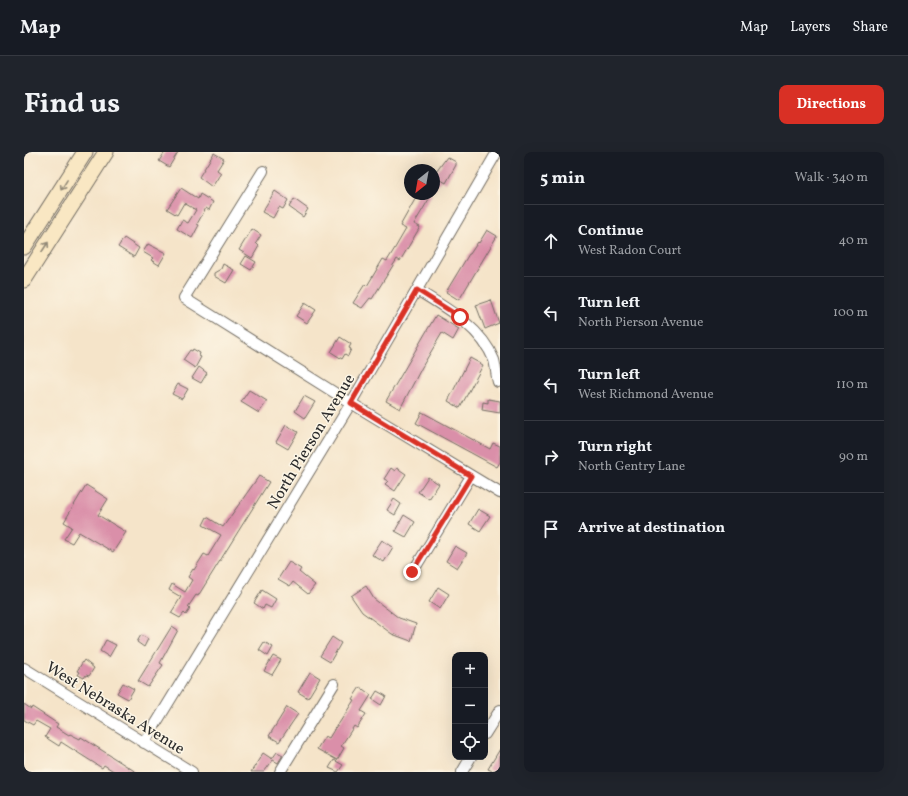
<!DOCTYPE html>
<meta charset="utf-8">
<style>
body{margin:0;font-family:Vollkorn,serif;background:#20242c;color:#f1f3f6}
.controls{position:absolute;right:12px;bottom:12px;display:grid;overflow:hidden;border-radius:8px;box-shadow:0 4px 16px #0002}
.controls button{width:36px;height:36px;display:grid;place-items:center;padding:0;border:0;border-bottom:1px solid #363941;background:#171b24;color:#f1f3f6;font:20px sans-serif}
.compass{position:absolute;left:380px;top:12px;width:36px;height:36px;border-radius:50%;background:#171b24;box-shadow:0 4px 16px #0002;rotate:211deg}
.stop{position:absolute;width:12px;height:12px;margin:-9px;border:3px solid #d93025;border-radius:50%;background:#fff}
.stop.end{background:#d93025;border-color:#fff;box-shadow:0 1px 4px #0008}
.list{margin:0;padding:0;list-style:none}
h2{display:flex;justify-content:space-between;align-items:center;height:52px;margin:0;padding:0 16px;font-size:17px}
h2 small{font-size:13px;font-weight:400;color:#9ea1a6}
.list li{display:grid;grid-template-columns:26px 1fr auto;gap:12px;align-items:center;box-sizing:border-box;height:72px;padding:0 16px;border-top:1px solid #363941}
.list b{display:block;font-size:15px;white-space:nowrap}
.list p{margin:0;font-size:13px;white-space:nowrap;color:#9ea1a6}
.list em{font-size:13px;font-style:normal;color:#9ea1a6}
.icon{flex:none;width:22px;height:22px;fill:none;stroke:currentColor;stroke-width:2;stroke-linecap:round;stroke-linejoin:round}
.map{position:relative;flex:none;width:476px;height:620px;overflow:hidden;border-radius:8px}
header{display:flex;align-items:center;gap:24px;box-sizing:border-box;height:56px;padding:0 20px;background:#171b24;border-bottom:1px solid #363941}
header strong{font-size:19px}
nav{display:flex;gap:22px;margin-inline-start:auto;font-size:14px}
.intro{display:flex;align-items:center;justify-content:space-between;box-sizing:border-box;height:96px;padding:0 24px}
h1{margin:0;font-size:28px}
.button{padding:10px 18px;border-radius:8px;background:#d93025;color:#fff;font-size:14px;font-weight:700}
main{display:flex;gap:24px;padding:0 24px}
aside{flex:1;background:#171b24;border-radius:8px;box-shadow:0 4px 16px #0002}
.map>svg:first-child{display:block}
</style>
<header>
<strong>Map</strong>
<nav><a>Map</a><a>Layers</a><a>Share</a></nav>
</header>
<div class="intro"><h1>Find us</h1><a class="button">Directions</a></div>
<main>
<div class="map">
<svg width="476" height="620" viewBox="0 0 476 620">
<rect width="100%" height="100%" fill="#fcf5e5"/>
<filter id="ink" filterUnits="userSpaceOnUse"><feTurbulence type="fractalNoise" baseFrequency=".025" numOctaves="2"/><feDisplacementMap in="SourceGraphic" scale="8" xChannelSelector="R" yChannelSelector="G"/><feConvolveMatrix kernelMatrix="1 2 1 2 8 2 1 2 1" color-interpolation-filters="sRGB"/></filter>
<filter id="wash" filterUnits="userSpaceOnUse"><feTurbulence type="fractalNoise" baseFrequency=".012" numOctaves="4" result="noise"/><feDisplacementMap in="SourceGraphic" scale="16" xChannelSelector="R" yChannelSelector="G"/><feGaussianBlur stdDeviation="0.9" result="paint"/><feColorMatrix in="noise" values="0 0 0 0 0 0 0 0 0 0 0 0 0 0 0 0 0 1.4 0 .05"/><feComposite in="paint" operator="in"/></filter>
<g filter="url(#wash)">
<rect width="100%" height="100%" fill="#f5e4c9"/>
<g id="blocks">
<path fill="#da8fa9" d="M141 0H154L145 15 135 9Z
M190 1 200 7 193 18 197 21 188 35 175 25Z
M423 5 432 10V13L422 31 417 28 410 39V23Z
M157 36 174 47 176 42 189 50 185 58 182 56 173 72 175 73 168 86 153 77 158 68 164 71 172 58 160 51 153 63 143 57Z
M251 39 264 48 259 57 255 55 249 66 238 60Z
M394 42H408L390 72 396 75 376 109 373 107 348 147 346 146 338 156 329 151 341 132 343 134 359 107 363 109 371 96 382 77 376 74Z
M270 47 284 57 279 65 265 55Z
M228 77 237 83 232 91 235 94 228 106 215 98Z
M463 78 473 84 435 148 422 140 445 102H446L454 90 455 91Z
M100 86 115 96 110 105 94 95Z
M124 92 142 101 135 113 127 108 129 106 119 100Z
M222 104 232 110 227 118 217 112Z
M199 112 210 118 202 131 190 124V121L197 117Z
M467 148 475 171 461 177 452 153Z
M281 151 292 158 283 171 272 164Z
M412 163 435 177 429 188 418 181 398 215 376 257 362 249Z
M316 185 327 192 325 196 327 197 324 204 321 202 318 207 307 200Z
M169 197 176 201 175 204 177 205 171 216 159 208 166 198 168 199Z
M446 206 459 213 436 256 424 249Z
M175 215 183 221 177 231 168 226Z
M154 232 164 237 158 247 148 242Z
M225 238 243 249 235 261 217 250Z
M280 244 291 250 281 266 271 259Z
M464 247 476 249V261L458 258 459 250 464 251Z
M398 260 466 297 469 291 476 294V310L473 315 392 271Z
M262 273 274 280 264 297 252 290Z
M367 316 371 319 373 316 382 322 371 339 361 332 364 329 360 327Z
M235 324 245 330 174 444 172 443 164 455 166 457 162 463 160 461 156 466 147 461 157 445 145 438 148 432 161 440 168 428 164 425 169 417 170 418 180 402 184 404 197 383 179 373 183 365 199 375Z
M404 325 415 332 405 347 394 340Z
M62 333 84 347 74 363 102 380 89 400 55 380 48 391 40 387 48 375 40 370Z
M370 347 377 352 371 363 363 358Z
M454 357 466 364 456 379 445 372Z
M380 363 391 370 382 385 371 379Z
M358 388 369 395 360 410 348 403Z
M431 394 443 401 433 416 422 409Z
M265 410 277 417 275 420 291 433 284 442 269 430 266 434 254 427Z
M342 434 350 447 375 466 392 472 387 489 368 482 338 460 327 444Z
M414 435 425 442 416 457 405 450Z
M238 438 252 447 247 456 241 453 239 457 230 451Z
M148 474 154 478 136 511 139 513 124 535 114 529Z
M117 483 124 487 120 495 113 490Z
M308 485 317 491 306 510 296 504Z
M82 488 92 493 85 505 76 499Z
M240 490 249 495 244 504 235 498Z
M249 504 257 508 248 523 240 519Z
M60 508 70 516 65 524 62 523 60 526 54 523 56 520 53 519Z
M286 520 296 526 284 546 274 540Z
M99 531 110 537 104 547 93 541Z
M336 535 347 543 337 559 342 562 333 576 330 574 317 594 320 596 313 608 293 597 301 584 305 586 313 573H314L330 548 328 547Z
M353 539 362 544 357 553 348 547Z
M0 552 7 557 8 555 34 572 32 575 45 583 46 582 56 587 57 585 112 620H91L80 613 78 616 37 590 35 594 21 585 26 577 12 569 9 573 0 568Z
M263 555 274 562 255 590 245 584Z
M476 597V620H470L464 617Z
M253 600 259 603 254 611 249 608 240 620H227L239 601 248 607Z
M310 608 319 613 314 620 305 616Z"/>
</g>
</g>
<g filter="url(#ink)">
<use href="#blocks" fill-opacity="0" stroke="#726c62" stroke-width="1"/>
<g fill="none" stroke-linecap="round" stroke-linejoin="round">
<defs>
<path id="minor" d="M239 19 160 146 327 251 476 341
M393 138C422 156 457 175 470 208 472 215 472 223 474 230
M388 421 447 324
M0 516 168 620
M461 582 476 558
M120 591 327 251 473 0
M256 620 310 532
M438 620 447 605"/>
<path id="secondary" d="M0 95 61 0
M0 128 82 0"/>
</defs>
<use href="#minor" stroke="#726c62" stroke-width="12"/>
<use href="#secondary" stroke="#726c62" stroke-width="17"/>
<use href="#minor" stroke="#fff" stroke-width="10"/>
<use href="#secondary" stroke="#f9e7c3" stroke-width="15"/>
</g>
<defs><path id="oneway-shaft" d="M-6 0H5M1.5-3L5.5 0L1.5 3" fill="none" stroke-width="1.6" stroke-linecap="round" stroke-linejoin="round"/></defs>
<g stroke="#928977">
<use href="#oneway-shaft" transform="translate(40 33) rotate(122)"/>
<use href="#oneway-shaft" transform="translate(21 95) rotate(-57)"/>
</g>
</g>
<g fill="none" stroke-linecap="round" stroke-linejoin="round" filter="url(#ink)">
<path stroke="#d93025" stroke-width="5" d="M388 420 447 324 327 251 393 138 436 165"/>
</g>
<g text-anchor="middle" stroke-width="3" stroke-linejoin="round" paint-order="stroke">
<g font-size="16" fill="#2b2b2b" stroke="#fcf5e5">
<text transform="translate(286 289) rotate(-59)" y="6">North Pierson Avenue</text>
<text transform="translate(92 555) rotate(32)" y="6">West Nebraska Avenue</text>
</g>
</g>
</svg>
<div class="controls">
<button>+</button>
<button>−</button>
<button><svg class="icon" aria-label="locate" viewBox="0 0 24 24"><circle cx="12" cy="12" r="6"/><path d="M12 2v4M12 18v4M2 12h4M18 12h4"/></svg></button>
</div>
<svg class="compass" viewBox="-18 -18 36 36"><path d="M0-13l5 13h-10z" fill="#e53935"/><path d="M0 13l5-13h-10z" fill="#9ea1a6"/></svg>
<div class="stop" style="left:436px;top:165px"></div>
<div class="stop end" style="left:388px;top:420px"></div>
</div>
<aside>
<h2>5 min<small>Walk · 340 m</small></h2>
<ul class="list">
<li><svg class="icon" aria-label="ahead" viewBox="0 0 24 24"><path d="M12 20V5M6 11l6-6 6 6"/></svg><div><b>Continue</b><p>West Radon Court</p></div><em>40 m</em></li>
<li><svg class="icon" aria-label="left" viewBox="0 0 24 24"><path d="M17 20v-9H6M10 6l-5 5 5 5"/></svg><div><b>Turn left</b><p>North Pierson Avenue</p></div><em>100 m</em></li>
<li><svg class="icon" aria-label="left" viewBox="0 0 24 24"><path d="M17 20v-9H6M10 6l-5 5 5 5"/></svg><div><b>Turn left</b><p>West Richmond Avenue</p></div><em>110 m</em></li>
<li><svg class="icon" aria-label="right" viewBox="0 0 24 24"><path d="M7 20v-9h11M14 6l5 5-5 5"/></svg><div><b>Turn right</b><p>North Gentry Lane</p></div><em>90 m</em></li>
<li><svg class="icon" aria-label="arrive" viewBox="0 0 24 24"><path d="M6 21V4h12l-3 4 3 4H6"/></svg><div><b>Arrive at destination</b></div></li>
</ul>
</aside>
</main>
